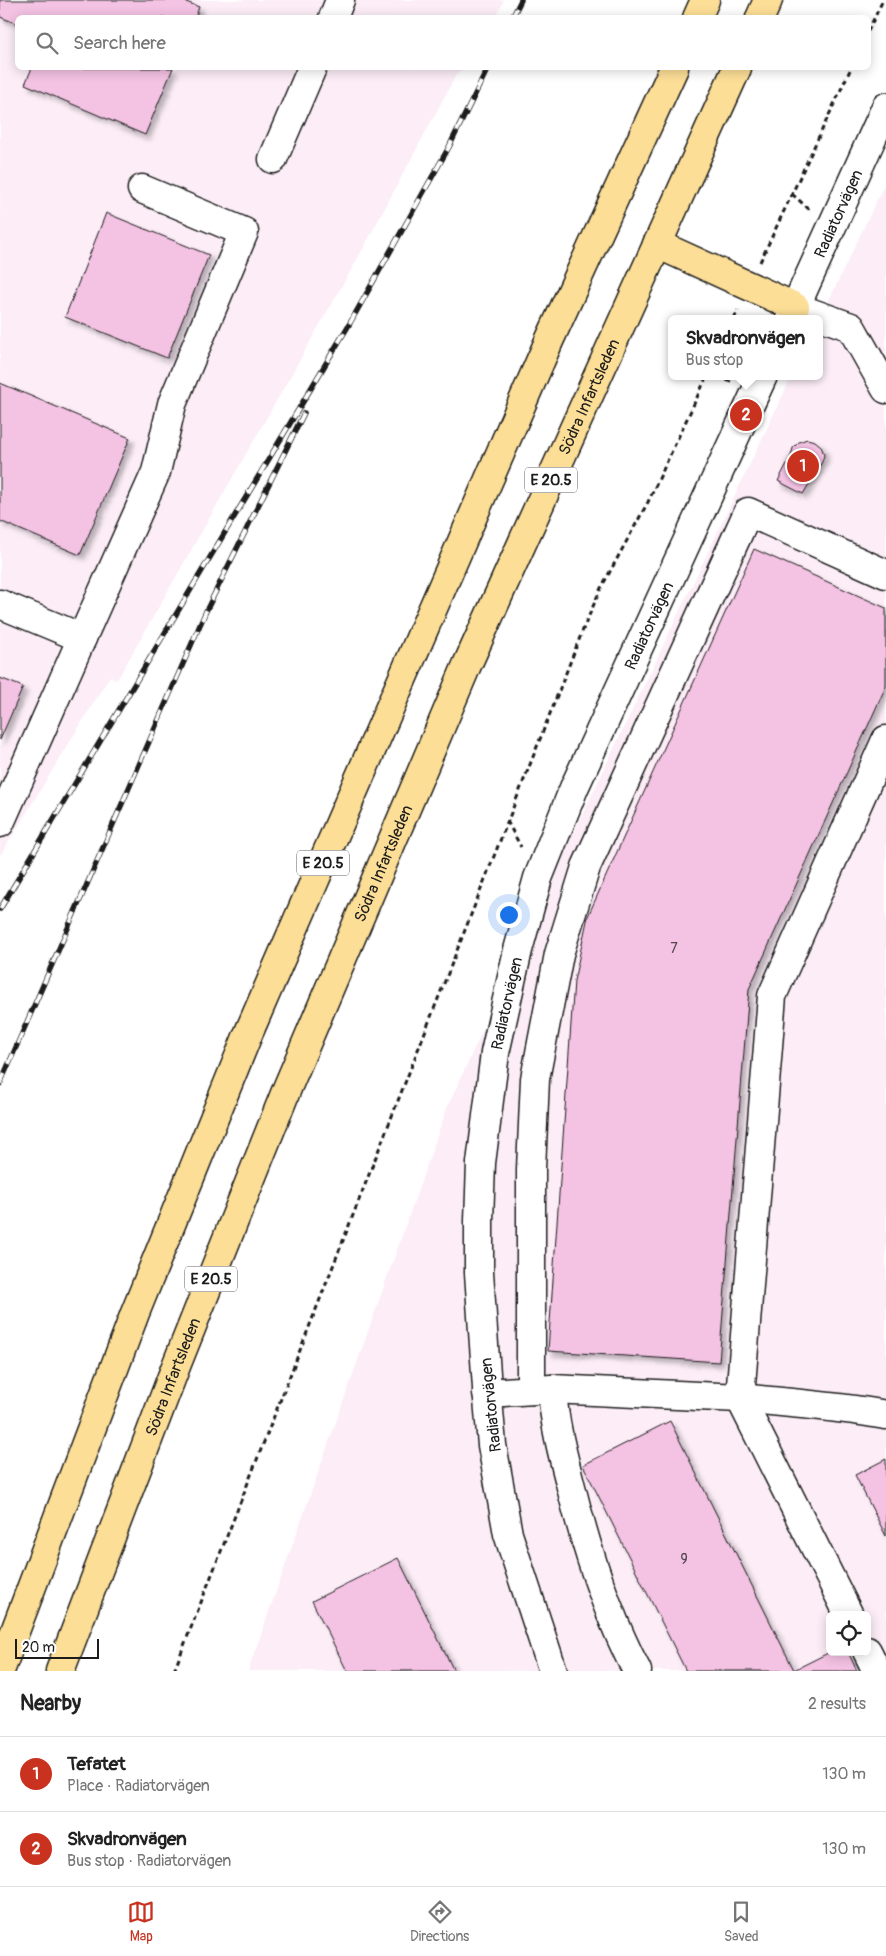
<!DOCTYPE html>
<meta charset="utf-8">
<style>
body{margin:0;font-family:Pangolin,sans-serif;background:#f6f6f6;color:#222}
.controls{position:absolute;right:15px;bottom:15px;display:grid;overflow:hidden;border-radius:8px;box-shadow:0 2px 12px #0003}
.controls button{width:45px;height:45px;display:grid;place-items:center;padding:0;border:0;border-bottom:1px solid #e0e0e0;background:#fff;color:#222;font:25px sans-serif}
.scale{position:absolute;left:15px;bottom:12px;width:84px;box-sizing:border-box;padding-left:5px;border:2px solid #1c1c1c;border-top:0;font-size:14px;line-height:18px;white-space:nowrap;color:#1c1c1c;-webkit-text-stroke:4px #fff;paint-order:stroke}
.you{position:absolute;left:508px;top:914px;width:18px;height:18px;margin:-12px;border:4px solid #fff;border-radius:50%;background:#1a73e8;box-shadow:0 0 0 8px #1a73e833}
.badge{display:grid;place-items:center;width:32px;height:32px;border-radius:50%;background:#c8321e;color:#fff;font-size:16px;font-weight:700}
.pin{position:absolute;translate:-50% -50%;border:2px solid #fff;box-shadow:0 1px 5px #0006}
.popup{position:absolute;left:668px;top:315px;width:155px;height:65px;box-sizing:border-box;display:grid;place-content:center;border-radius:8px;background:#fff;filter:drop-shadow(0 1px 4px #0005);font-size:16px;white-space:nowrap;color:#767676}
.popup b{font-size:19px;color:#222}
.popup::after{content:'';position:absolute;left:50%;top:100%;margin-left:-10px;border:10px solid transparent;border-top-color:#fff}
.list{margin:0;padding:0;list-style:none}
h2{display:flex;justify-content:space-between;align-items:center;height:65px;margin:0;padding:0 20px;font-size:21px}
h2 small{font-size:16px;font-weight:400;color:#767676}
.list li{display:grid;grid-template-columns:32px 1fr auto;gap:15px;align-items:center;box-sizing:border-box;height:75px;padding:0 20px;border-top:1px solid #e0e0e0}
.list b{display:block;font-size:19px;white-space:nowrap}
.list p{margin:0;font-size:16px;white-space:nowrap;color:#767676}
.list em{font-size:16px;font-style:normal;color:#767676}
.icon{flex:none;width:28px;height:28px;fill:none;stroke:currentColor;stroke-width:2;stroke-linecap:round;stroke-linejoin:round}
.map{position:relative;flex:none;width:886px;height:1671px;overflow:hidden}
.search{position:absolute;background:#fff;box-shadow:0 2px 12px #0003;left:15px;right:15px;top:15px;height:55px;display:flex;align-items:center;gap:12px;box-sizing:border-box;padding:0 18px;border-radius:8px;color:#767676;font-size:19px}
.sheet{height:215px;background:#fff}
nav{display:flex;justify-content:space-around;align-items:center;box-sizing:border-box;height:70px;border-top:1px solid #e0e0e0;background:#fff;font-size:14px;color:#767676}
nav a{display:grid;justify-items:center;gap:2px}
nav .on{color:#c8321e}
.map>svg:first-child{display:block}
</style>
<div class="map">
<svg width="886" height="1671" viewBox="0 0 886 1671">
<defs>
<filter id="shadow"><feDropShadow dx="4.5" dy="4.5" stdDeviation="2.5" flood-color="#0004"/></filter>
</defs>
<rect width="100%" height="100%" fill="#fff"/>
<filter id="ink" filterUnits="userSpaceOnUse"><feTurbulence type="fractalNoise" baseFrequency=".02" numOctaves="2"/><feDisplacementMap in="SourceGraphic" scale="10" xChannelSelector="R" yChannelSelector="G"/><feConvolveMatrix kernelMatrix="1 2 1 2 8 2 1 2 1" color-interpolation-filters="sRGB"/></filter>
<g filter="url(#ink)">
<path fill="#fcedf7" fill-rule="evenodd" d="M0 0H504L495 18H18V68H462L455 77 363 249 117 680 110 676 0 856Z
M886 181V1671H248L447 1108 574 832 792 376H820V319ZM830 1615H867V1652H830Z"/>
<path fill="#f4c2e3" stroke="#1c1c1c" filter="url(#shadow)" d="M0 0H181L199 7 195 18H18V24L0 17Z
M32 68H173L145 135 25 84Z
M106 213 209 255 167 358 65 317Z
M0 383 130 438 80 555 0 521Z
M807 439 815 441 821 446 824 455 822 462 803 494 778 481 791 456 793 448 799 442Z
M754 549 886 608V686L749 989 719 1362 548 1351 574 981 588 916Z
M0 678 23 687 0 740Z
M670 1421 794 1670 830 1652H848L857 1671H686L583 1465Z
M886 1459V1536L855 1475Z
M398 1558 454 1671H347L312 1601Z"/>
<g fill="none" stroke-linecap="round" stroke-linejoin="round">
<defs>
<g id="minor">
<path d="M333 18 340 0"/>
<path d="M273 159 312 68"/>
<path d="M795 307 851 327 886 389"/>
<path id="s1" d="M790 319 886 107"/>
<path d="M0 604 82 638 0 823"/>
<path d="M82 638 156 472 172 404 244 232 142 189"/>
<path d="M552 1389C554 1422 562 1452 570 1483 586 1548 606 1612 637 1671"/>
<path d="M531 1390V1169L535 1079 559 954 586 867 748 512 886 574"/>
<path d="M487 1393 552 1389 740 1398 772 996 886 740"/>
<path d="M849 1615 740 1398C789 1403 838 1406 886 1415"/>
<path d="M867 1651 877 1671"/>
<path id="s2" d="M553 1671 508 1534 492 1445 487 1388 479 1273V1221L481 1163 495 1053 518 950 538 878 574 788 763 376"/>
</g>
<g id="major">
<path d="M697 18 705 0"/>
<path d="M760 18 768 0"/>
<path d="M657 244 795 307"/>
<path d="M0 1671 135 1313 249 1032 549 341 674 68"/>
<path id="s3" d="M60 1671 176 1366 288 1086 467 665 737 68"/>
</g>
</defs>
<use href="#minor" stroke="#1c1c1c" stroke-width="31"/>
<use href="#major" stroke="#1c1c1c" stroke-width="31"/>
<path stroke="#1c1c1c" stroke-width="3" stroke-dasharray="5 4" stroke-linecap="butt" d="M868 31 883 0
M792 194 810 210
M760 262 851 68
M734 319 738 310
M718 376 731 382
M507 821 521 847
M174 1671 584 627 601 588 648 502 707 376"/>
<use href="#minor" stroke="#fff" stroke-width="28"/>
<use href="#major" stroke="#fcde96" stroke-width="28"/>
<defs>
<path id="rail" d="M512 18 521 0
M0 909 350 323 449 147 488 68
M0 1084 206 611 304 413"/>
</defs>
<use href="#rail" stroke="#1c1c1c" stroke-width="5.5"/>
<use href="#rail" stroke="#fff" stroke-width="4" stroke-dasharray="11" stroke-linecap="butt"/>
</g>
</g>
<g text-anchor="middle" stroke-width="4" stroke-linejoin="round" paint-order="stroke">
<g font-size="14" fill="#52464e">
<text x="674" y="953">7</text>
<text x="684" y="1564">9</text>
</g>
<g fill="#fff" stroke="#606060" stroke-width="1">
<rect x="525" y="467.5" width="52" height="25" rx="4"/>
<rect x="297" y="850.5" width="52" height="25" rx="4"/>
<rect x="185" y="1266.5" width="52" height="25" rx="4"/>
</g>
<g font-size="15" font-weight="bold" fill="#1c1c1c">
<text x="551" y="485">E 20.5</text>
<text x="323" y="868">E 20.5</text>
<text x="211" y="1284">E 20.5</text>
</g>
<g font-size="16" fill="#1c1c1c" stroke="#fff">
<text dy="6" stroke="none"><textPath href="#s1" startOffset="116">Radiatorvägen</textPath></text>
<text dy="6" stroke="none"><textPath href="#s3" startOffset="1380">Södra Infartsleden</textPath></text>
<text dy="6" stroke="none"><textPath href="#s2" startOffset="1084">Radiatorvägen</textPath></text>
<text dy="6" stroke="none"><textPath href="#s3" startOffset="870">Södra Infartsleden</textPath></text>
<text dy="6" stroke="none"><textPath href="#s2" startOffset="679">Radiatorvägen</textPath></text>
<text dy="6" stroke="none"><textPath href="#s3" startOffset="315">Södra Infartsleden</textPath></text>
<text transform="translate(490 1405) rotate(-96)" y="6">Radiatorvägen</text>
</g>
</g>
</svg>
<div class="controls">
<button><svg class="icon" aria-label="locate" viewBox="0 0 24 24"><circle cx="12" cy="12" r="6"/><path d="M12 2v4M12 18v4M2 12h4M18 12h4"/></svg></button>
</div>
<div class="scale">20 m</div>
<div class="you"></div>
<div class="pin badge" style="left:803px;top:466px">1</div>
<div class="pin badge" style="left:746px;top:415px">2</div>
<div class="popup"><b>Skvadronvägen</b>Bus stop</div>
<div class="search"><svg class="icon" aria-label="search" viewBox="0 0 24 24"><circle cx="10" cy="10" r="6"/><path d="M15 15l6 6"/></svg>Search here</div>
</div>
<section class="sheet">
<h2>Nearby<small>2 results</small></h2>
<ul class="list">
<li><span class="badge">1</span><div><b>Tefatet</b><p>Place · Radiatorvägen</p></div><em>130 m</em></li>
<li><span class="badge">2</span><div><b>Skvadronvägen</b><p>Bus stop · Radiatorvägen</p></div><em>130 m</em></li>
</ul>
</section>
<nav>
<a class="on"><svg class="icon" aria-label="map" viewBox="0 0 24 24"><path d="M3 6l6-2 6 2 6-2v14l-6 2-6-2-6 2zM9 4v14M15 6v14"/></svg>Map</a>
<a><svg class="icon" aria-label="directions" viewBox="0 0 24 24"><path d="M12 3l9 9-9 9-9-9zM9 14v-3h6M13 9l2 2-2 2"/></svg>Directions</a>
<a><svg class="icon" aria-label="saved" viewBox="0 0 24 24"><path d="M7 4h10v16l-5-4-5 4z"/></svg>Saved</a>
</nav>
